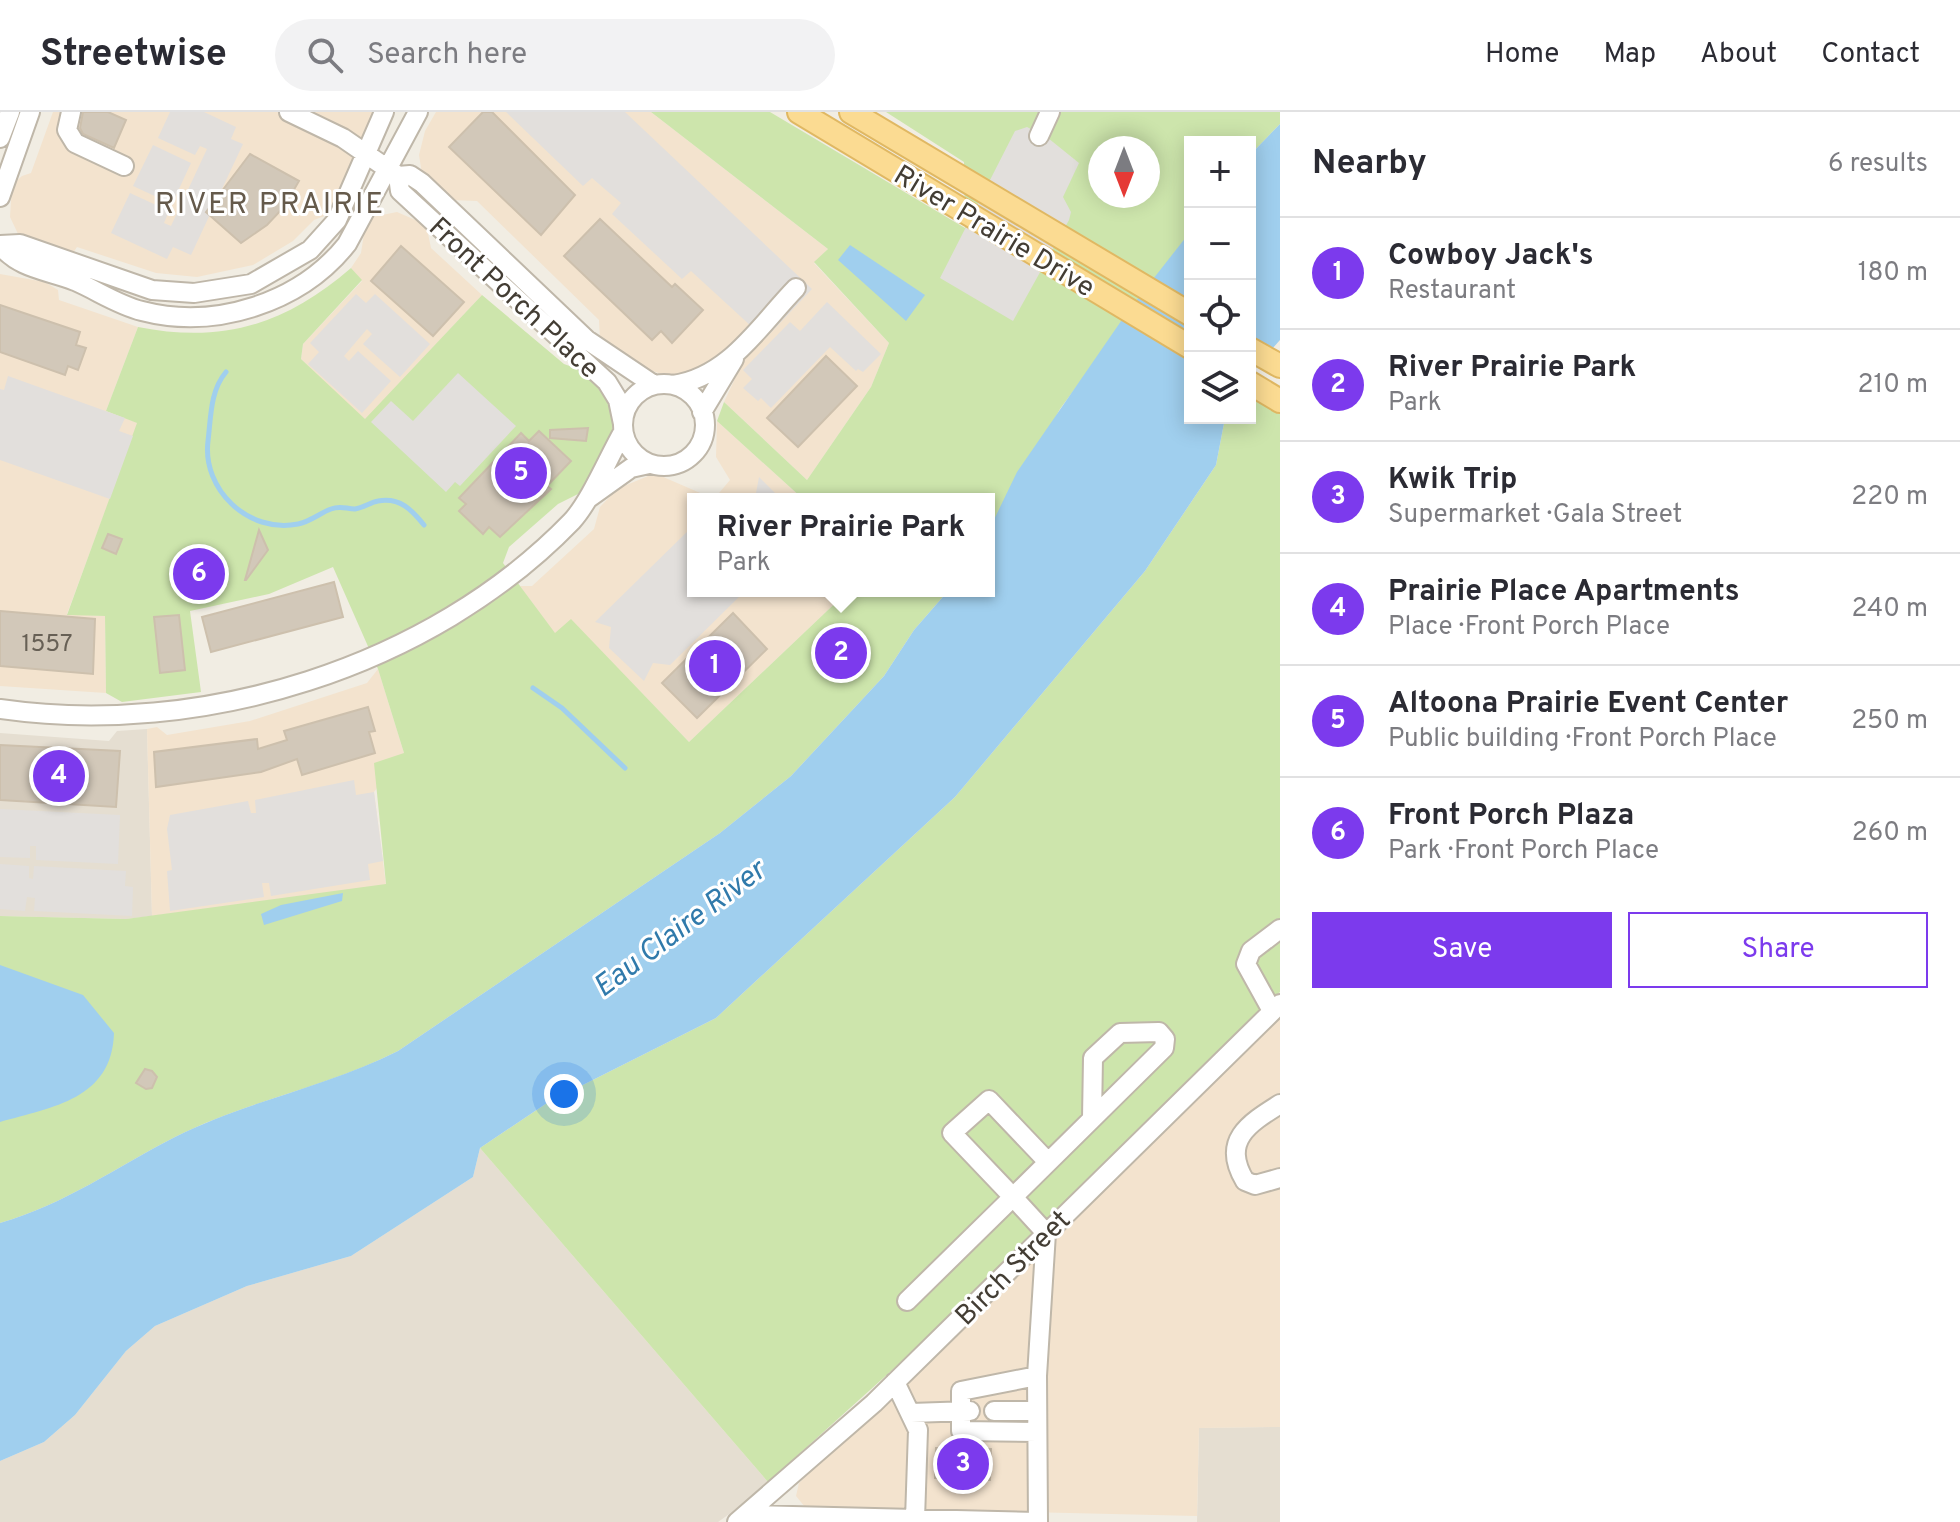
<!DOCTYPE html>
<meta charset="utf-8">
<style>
body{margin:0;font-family:Overpass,sans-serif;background:#f2f2f3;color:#2b2b33}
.controls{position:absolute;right:24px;top:24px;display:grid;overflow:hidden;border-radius:0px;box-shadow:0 4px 20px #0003}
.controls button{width:72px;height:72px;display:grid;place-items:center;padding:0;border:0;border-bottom:2px solid #e1e1e2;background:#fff;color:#2b2b33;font:40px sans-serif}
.compass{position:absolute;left:1088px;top:24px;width:72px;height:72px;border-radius:50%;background:#fff;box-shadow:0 4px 20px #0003;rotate:180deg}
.you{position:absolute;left:564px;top:982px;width:28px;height:28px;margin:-20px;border:6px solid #fff;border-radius:50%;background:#1a73e8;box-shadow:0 0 0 12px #1a73e833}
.badge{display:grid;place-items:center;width:52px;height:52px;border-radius:50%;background:#7c3aed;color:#fff;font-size:26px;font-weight:700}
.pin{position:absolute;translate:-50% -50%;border:4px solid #fff;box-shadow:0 2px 8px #0006}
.popup{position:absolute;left:687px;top:381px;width:308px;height:104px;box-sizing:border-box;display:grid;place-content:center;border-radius:0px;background:#fff;filter:drop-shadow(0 2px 6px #0005);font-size:26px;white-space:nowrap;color:#7c7c81}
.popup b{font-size:30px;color:#2b2b33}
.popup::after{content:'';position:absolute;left:50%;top:100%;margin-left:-16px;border:16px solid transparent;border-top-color:#fff}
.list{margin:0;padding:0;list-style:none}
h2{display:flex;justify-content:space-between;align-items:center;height:104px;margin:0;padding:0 32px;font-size:34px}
h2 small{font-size:26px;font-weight:400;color:#7c7c81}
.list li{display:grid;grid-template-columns:52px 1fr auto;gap:24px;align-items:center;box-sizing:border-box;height:112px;padding:0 32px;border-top:2px solid #e1e1e2}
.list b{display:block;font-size:30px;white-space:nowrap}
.list p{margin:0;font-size:26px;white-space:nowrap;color:#7c7c81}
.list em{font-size:26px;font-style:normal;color:#7c7c81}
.actions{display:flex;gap:16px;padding:24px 32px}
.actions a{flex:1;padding:18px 0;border:2px solid #7c3aed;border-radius:0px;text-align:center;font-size:28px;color:#7c3aed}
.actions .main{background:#7c3aed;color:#fff}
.icon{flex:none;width:44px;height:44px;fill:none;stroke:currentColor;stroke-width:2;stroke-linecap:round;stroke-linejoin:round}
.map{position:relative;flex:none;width:1280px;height:1410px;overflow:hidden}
header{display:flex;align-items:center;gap:48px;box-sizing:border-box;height:112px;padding:0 40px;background:#fff;border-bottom:2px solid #e1e1e2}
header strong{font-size:38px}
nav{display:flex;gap:44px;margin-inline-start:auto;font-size:28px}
.search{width:560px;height:72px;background:#f2f2f3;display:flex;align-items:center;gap:20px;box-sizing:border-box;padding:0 28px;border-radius:44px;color:#7c7c81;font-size:30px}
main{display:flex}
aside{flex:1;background:#fff}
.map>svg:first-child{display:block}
</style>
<header>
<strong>Streetwise</strong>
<div class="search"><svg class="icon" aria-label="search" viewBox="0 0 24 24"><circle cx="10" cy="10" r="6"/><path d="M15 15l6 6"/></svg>Search here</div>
<nav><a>Home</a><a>Map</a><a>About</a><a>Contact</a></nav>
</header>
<main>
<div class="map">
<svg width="1280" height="1410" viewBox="0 0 1280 1410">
<rect width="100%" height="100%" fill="#f1ede3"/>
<path fill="#e5ded1" d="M147 617 152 804 126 807 0 804V621L109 629 117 619Z
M480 1036 768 1370 732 1400 718 1410H0V1349L44 1330 75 1303 126 1239 155 1214 247 1174 351 1144 473 1065Z
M1280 1315V1410H1197L1199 1316Z"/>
<path fill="#f3e3ce" d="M53 0H373L332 101 314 108 293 129 253 153 197 165 156 161 77 135 73 141 20 126 10 105 12 73 22 64 31 61Z
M436 0H651L828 137 814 151 889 231 871 275 807 368 724 290 739 258 721 243 709 254 671 265 643 256 600 229 599 208 477 89 452 88 422 62 419 43 425 19Z
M397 100 420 110 427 117 431 136 482 183 365 308 301 247 303 232 362 169 351 156 361 141 365 115 372 105Z
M0 162 45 170 58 178 59 188 138 215 106 299 138 311 67 502 105 504 106 581 0 574Z
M717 309 803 387H714L730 368 716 345Z
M648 364H661L714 387H693V479H848L689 630 571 508 555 522 520 474H532L594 417 600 395 617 377Z
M378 557 404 641 374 680 386 773 152 804 147 617 157 615 167 623 250 609 367 571Z
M1280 905V1315L1199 1316 1197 1404 805 1395 796 1384 799 1371Z"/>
<path fill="#cde5ac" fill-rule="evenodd" d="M651 0H770L965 116 964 50 886 0H1280V12L1250 43V30H1190V120L1060 297 989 424V387H803L717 309 724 290 807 368 871 275 889 231 814 150 828 137ZM1100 36H1148V84H1100Z
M351 156 362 168 303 232 301 247 365 307 482 183 564 252 589 261 610 287 613 308 612 321 591 367 578 382 558 392 509 435 503 451 555 521 571 507 689 630 848 479H948L914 518 884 564 791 664 720 721 398 939C327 975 247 989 175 1025 116 1055 66 1092 0 1111V804L126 807 386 772 374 651 404 641 378 557 333 455 269 482 190 499 201 580 122 590 106 581 105 504 67 503 137 311 106 299 138 215C224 232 286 212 351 156Z
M1250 275 1280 293V880L921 1232 768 1370 480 1036 547 991 716 906 955 685 1145 459 1216 353 1225 306H1250Z"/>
<path fill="#e2dfdc" d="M170 0H204L236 15 231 27 243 32 191 143 173 135 167 147 111 121 130 81 169 99 164 111 171 114 207 37 200 34 195 43 158 26Z
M506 0H625L812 177 765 227 691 159 682 167 612 102 621 91 592 66 583 74Z
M1027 15 1048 26 1079 51 1063 85 1071 100 1069 108 1013 209 940 166 1015 19Z
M153 33 191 51 172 92 133 74Z
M356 182 366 191 375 182 430 232 400 265 363 232 372 222 367 217 344 244 349 249 358 239 391 269 362 301 308 252 319 240 310 231Z
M827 190 881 242 863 260 858 257 856 259 830 235 771 296 761 286 758 289 743 276 752 267 743 258 790 210 800 219Z
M458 261 516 314 460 374 455 370 446 380 371 310 391 289 413 309Z
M8 264 125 306 119 319 133 324 110 387 0 348V277L4 278Z
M759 365 781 387H747L756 381Z
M693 414V479H745L670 553 653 551 644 569 609 536 611 515 595 510Z
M354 668 356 683 374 680 383 749 368 752 370 768 271 784 269 771H262L264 785 170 799 167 759 172 758 167 717 170 703 248 689 251 701H256L255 688Z
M0 697 120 703 118 752 36 748V734H30V746L0 745Z
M0 752 29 754V766L33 767 34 754 126 759 125 774 133 775 132 804 34 799 35 786 27 785 25 799 0 797Z"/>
<path fill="#a0cfee" d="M1280 12V228L1250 262V43Z
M1190 120V306H1225L1216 353 1145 459 955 685 716 906 547 991 480 1036 473 1065 351 1144 247 1174 155 1214 126 1239 75 1303 44 1330 0 1349V1111C66 1092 116 1055 175 1025 246 989 327 975 398 939L720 721 791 664 884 564 914 518 948 479H989V418L1017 360 1128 199Z
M850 133 925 183 906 209 838 148Z
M343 781 342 789 264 813 261 802 281 793Z
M0 853 83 883 114 921C112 987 53 995 0 1010Z"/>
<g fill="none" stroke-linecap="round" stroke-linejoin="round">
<path stroke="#a0cfee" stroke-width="5" d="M226 260C210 279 211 305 208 329 202 377 248 422 298 412 310 410 320 401 331 397 341 393 346 397 355 397 363 396 371 390 378 389 400 385 412 398 424 413
M533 576 562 596 625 656"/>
</g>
<path fill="#d2c8b9" stroke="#cdc0ad" stroke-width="2" d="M83 0H108L126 8 114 36 83 22 80 16Z
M483 0H492L575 83 541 123 449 35Z
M250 42 299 69 284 95 267 113 241 131 206 100Z
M600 107 672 175 675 172 703 198 672 231 661 219 652 228 564 144Z
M401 134 464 190 433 224 371 169Z
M0 193 80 220 76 233 86 236 78 258 68 254 65 263 0 240Z
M826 244 857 274 798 335 767 306Z
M588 316 586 329 550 326V318Z
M539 319 571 349 547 374 551 377 500 425 489 415 483 422 459 399 466 392 459 386 521 321 529 329Z
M259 418 268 438 246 468H245Z
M108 422 122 427 116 442 102 436Z
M334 470 343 505 211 540 202 505Z
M0 499 95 507 93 562 0 554Z
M733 501 767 537 697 606 662 571Z
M179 503 185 558 160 561 154 505Z
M368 595 375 619 369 620 375 641 302 663 297 647 261 660 156 675 154 640 257 627 258 637 287 628 284 619Z
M0 633 120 639 116 695 0 688Z
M145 957 152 959 157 965 152 976 146 977 136 971Z
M936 1336 991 1337 990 1368 935 1366Z"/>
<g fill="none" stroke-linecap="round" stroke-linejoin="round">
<defs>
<path id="minor" d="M71 0 67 18 75 31 124 54
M289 0 343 26 398 64 410 63 422 71 587 228 654 273
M1039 24 1050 0
M0 26 10 0
M398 64 400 79 607 270 618 288 623 312
M0 85 30 0
M0 133C19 157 47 158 75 169 98 179 118 193 142 199 215 218 300 191 347 132L418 0
M0 133 20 132 152 178 194 181 251 172 310 138 337 108 384 0
M623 313a41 41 0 1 1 82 0a41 41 0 1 1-82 0Z
M673 273C729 265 759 214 796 176
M702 300 734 247
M589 386 631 356 649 352
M0 597C201 626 430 556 572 409 591 388 608 346 623 320
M1272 899 1246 852 1251 839 1280 817
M1280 992C1248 1012 1221 1029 1245 1069L1255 1073 1280 1066
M907 1189 1013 1085 952 1021 989 988 1048 1050
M1037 1264 961 1279V1319L1037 1320
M895 1270 918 1318 915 1407
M994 1299H1037
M911 1301 970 1299
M747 1403 1037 1410
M737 1410 874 1291 1280 892
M1038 1410 1037 1264 1046 1121 1013 1085 1164 936 1165 927 1159 920 1120 921 1093 946 1092 1006"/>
<path id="major" d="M799 0 1190 235
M851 0 1190 202
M1250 237 1280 254
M1250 271 1280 289"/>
</defs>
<use href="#minor" stroke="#bfb7a9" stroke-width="22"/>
<use href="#major" stroke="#e0b863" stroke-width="26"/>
<use href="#minor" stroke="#fff" stroke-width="18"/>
<use href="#major" stroke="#fbdb92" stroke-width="22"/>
</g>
<g text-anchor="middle" stroke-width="6" stroke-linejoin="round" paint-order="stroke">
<g font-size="24" fill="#676055">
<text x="47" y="539">1557</text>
</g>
<g font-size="28" fill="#433d34" stroke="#fff">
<text transform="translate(995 118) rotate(31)" y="10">River Prairie Drive</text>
<text transform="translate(515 185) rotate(43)" y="10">Front Porch Place</text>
<text transform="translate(1012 1155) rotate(-45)" y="10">Birch Street</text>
</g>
<g font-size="30" letter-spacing="2" fill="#655a4b" stroke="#fff">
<text x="270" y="101">RIVER PRAIRIE</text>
</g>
<g font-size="30" font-style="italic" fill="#307aab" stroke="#fff">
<text transform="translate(679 816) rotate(-37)" y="10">Eau Claire River</text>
</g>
</g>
</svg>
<div class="controls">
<button>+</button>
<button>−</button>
<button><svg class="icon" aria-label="locate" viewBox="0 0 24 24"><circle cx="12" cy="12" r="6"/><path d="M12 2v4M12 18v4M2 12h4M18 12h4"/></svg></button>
<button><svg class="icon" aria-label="layers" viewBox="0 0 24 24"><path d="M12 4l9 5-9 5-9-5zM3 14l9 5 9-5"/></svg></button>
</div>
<svg class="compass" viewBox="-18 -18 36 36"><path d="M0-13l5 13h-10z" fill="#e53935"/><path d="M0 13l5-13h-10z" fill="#7c7c81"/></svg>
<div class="you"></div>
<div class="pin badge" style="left:715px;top:554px">1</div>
<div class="pin badge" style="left:841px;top:541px">2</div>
<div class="popup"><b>River Prairie Park</b>Park</div>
<div class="pin badge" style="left:963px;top:1352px">3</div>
<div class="pin badge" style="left:59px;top:664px">4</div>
<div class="pin badge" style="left:521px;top:361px">5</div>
<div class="pin badge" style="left:199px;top:462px">6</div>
</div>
<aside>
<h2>Nearby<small>6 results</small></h2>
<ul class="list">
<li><span class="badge">1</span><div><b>Cowboy Jack's</b><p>Restaurant</p></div><em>180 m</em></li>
<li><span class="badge">2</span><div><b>River Prairie Park</b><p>Park</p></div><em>210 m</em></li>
<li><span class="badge">3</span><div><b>Kwik Trip</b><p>Supermarket · Gala Street</p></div><em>220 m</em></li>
<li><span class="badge">4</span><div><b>Prairie Place Apartments</b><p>Place · Front Porch Place</p></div><em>240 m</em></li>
<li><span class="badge">5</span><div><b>Altoona Prairie Event Center</b><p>Public building · Front Porch Place</p></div><em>250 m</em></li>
<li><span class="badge">6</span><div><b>Front Porch Plaza</b><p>Park · Front Porch Place</p></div><em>260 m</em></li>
</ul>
<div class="actions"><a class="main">Save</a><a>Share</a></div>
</aside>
</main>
